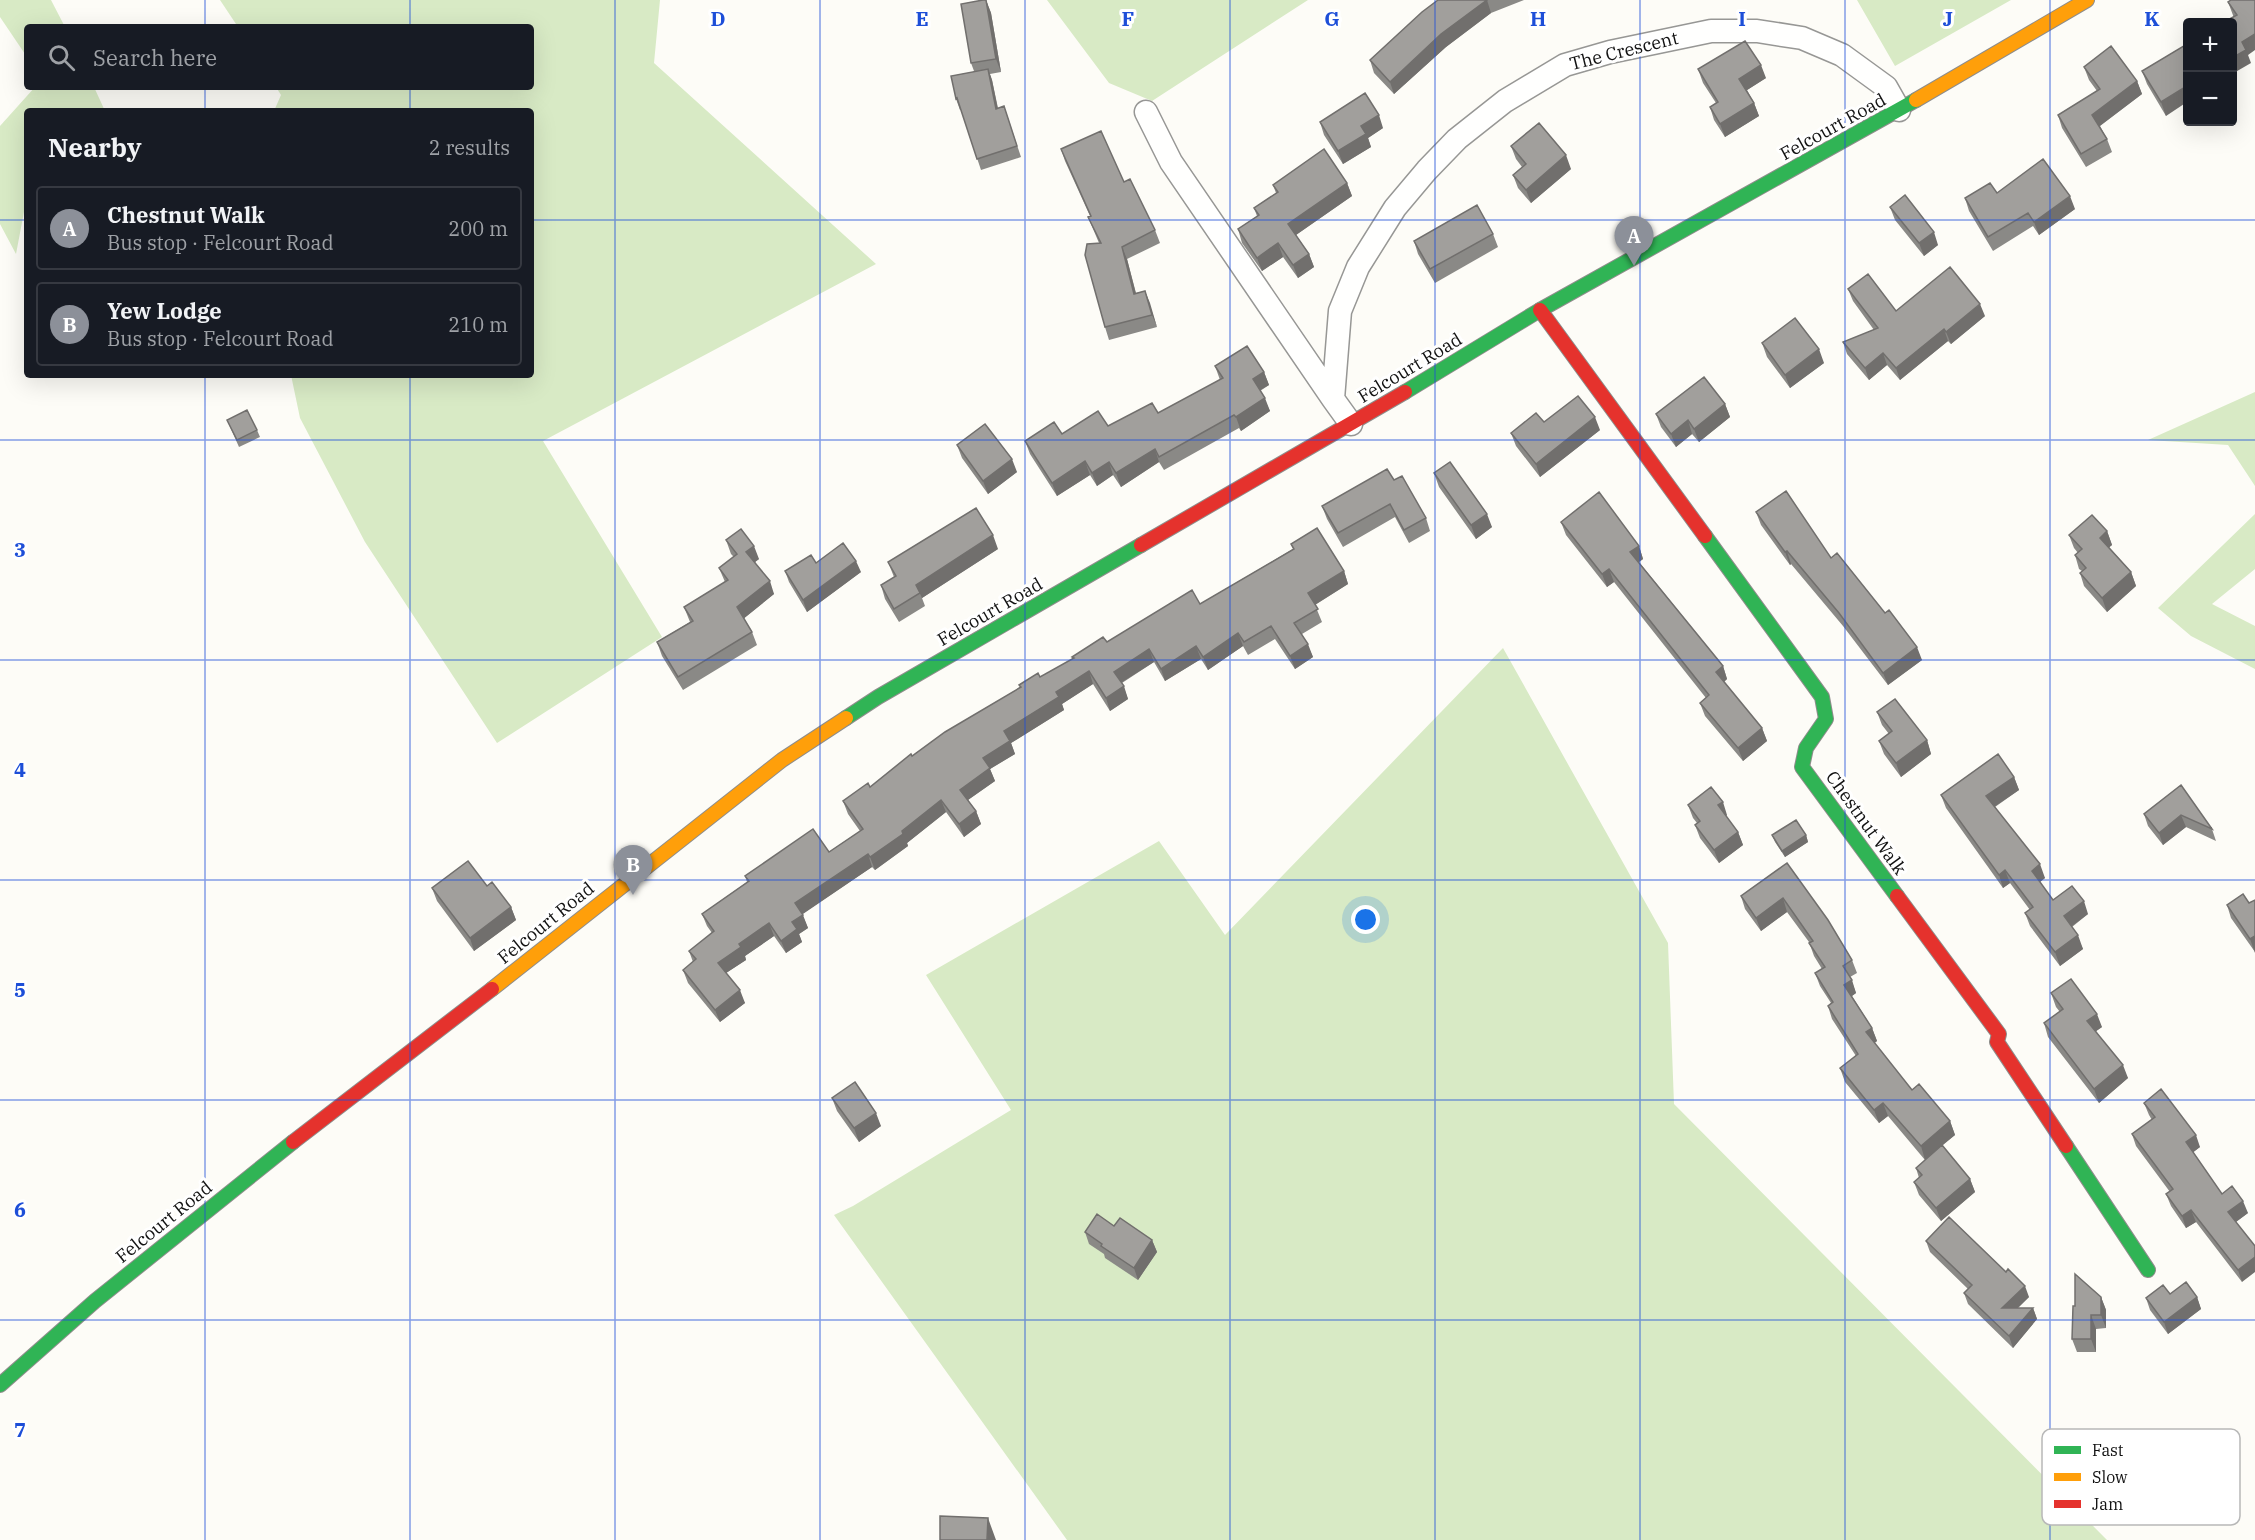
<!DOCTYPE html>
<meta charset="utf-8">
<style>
body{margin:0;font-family:"IBM Plex Serif",serif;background:#242831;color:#f1f3f6}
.controls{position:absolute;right:18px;top:18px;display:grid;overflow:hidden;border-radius:6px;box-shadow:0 6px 24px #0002}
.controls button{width:54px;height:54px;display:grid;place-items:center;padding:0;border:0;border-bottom:2px solid #363941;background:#171b24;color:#f1f3f6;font:30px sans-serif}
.you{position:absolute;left:1366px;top:920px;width:21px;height:21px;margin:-15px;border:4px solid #fff;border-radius:50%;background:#1a73e8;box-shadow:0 0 0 9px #1a73e833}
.badge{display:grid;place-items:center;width:39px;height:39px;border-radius:50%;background:#8c9099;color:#fff;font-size:20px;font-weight:700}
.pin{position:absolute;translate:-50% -50px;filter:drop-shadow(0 2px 3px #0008)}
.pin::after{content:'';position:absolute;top:32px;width:21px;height:18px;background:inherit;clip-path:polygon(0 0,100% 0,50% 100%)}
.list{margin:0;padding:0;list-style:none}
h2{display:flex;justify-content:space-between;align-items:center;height:78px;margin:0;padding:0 24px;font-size:26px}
h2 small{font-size:20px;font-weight:400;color:#9ea1a6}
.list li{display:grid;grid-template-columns:39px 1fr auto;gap:18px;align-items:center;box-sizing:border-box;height:84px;margin:0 12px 12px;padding:0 12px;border:2px solid #363941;border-radius:6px}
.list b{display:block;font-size:22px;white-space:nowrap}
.list p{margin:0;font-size:20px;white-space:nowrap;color:#9ea1a6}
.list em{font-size:20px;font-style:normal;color:#9ea1a6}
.icon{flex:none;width:33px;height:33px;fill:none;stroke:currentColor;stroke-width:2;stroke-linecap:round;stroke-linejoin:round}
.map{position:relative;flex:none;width:2255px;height:1540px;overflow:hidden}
.search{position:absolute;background:#171b24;box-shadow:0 6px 24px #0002;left:24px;top:24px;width:510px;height:66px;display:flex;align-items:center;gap:15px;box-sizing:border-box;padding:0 21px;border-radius:6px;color:#9ea1a6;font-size:22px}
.panel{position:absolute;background:#171b24;box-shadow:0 6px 24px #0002;left:24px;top:108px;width:510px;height:270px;border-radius:6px}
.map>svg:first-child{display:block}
</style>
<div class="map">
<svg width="2255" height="1540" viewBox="0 0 2255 1540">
<rect width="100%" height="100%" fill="#fdfcf7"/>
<path fill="#d8eac5" d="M0 0H51L65 27H27V57L0 17Z
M220 0H660L654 63 876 264 543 441 662 637 497 743 365 542 300 418 291 375H531V111H274L281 95 276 87H531V27H238Z
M1047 0H1308L1152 101 1109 83Z
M1857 0H2011L1895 66Z
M35 87H94L105 111H27V196L16 254 0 224V126Z
M2255 392V486L2228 445 2148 440Z
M2255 514V569L2212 604 2255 626V669L2191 636 2158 608Z
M1503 648 1668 943 1674 1104 2107 1540H1067L834 1215 853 1206 1011 1110 926 975 1159 841 1225 935Z"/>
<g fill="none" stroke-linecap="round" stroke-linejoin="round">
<defs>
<path id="street" d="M1146 112 1171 162 1333 399
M1351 424 1333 399 1340 311 1358 267 1395 208 1427 170 1457 139 1505 101 1565 65 1610 52 1711 31H1757L1802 38 1842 55 1886 87 1899 110"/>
<path id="fast" d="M1405 392 1540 310 1916 100
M1705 536 1822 697 1826 719 1806 748 1802 767 1897 896
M846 718 878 697 1141 545
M2066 1146 2148 1270
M0 1385 95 1301 293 1142"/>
<path id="slow" d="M1916 100 2087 0
M492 989 782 760 846 718"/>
<path id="jam" d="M1540 310 1705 536
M1141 545 1405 392
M1897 896 1999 1034 1997 1042 2066 1146
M293 1142 492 989"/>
</defs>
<use href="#street" stroke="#979795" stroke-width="25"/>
<use href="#fast" stroke="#8e8d8b" stroke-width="16"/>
<use href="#slow" stroke="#8e8d8b" stroke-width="16"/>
<use href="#jam" stroke="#8e8d8b" stroke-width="16"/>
<use href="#street" stroke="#fffffe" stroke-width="22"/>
<use href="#fast" stroke="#30b455" stroke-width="14"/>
<use href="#slow" stroke="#ff9f0a" stroke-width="14"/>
<use href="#jam" stroke="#e5322d" stroke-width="14"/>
</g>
<path fill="#8a8986" d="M986 0 991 13 1001 72 990 74 992 80 998 108 1004 106 1021 157 981 170 961 110H960L956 99 974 71 971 63Z
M1438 0H1524L1491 13 1446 47 1394 94 1374 73 1370 60Z
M2255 0 2248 55 2251 63 2228 2Z
M2187 44 2166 116 2147 84 2142 71Z
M2084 67 2137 81 2142 94 2100 126 2107 139 2112 152 2086 167 2062 128 2058 115 2097 91 2089 80Z
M1698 69 1766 78 1747 90 1754 103 1759 116 1725 137 1714 120 1710 107 1716 103 1703 83Z
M1320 122 1383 128 1368 138 1371 147 1343 164 1324 135Z
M1511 146 1571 169 1531 203 1518 188 1513 175 1522 167 1516 159Z
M1061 149 1124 182 1155 230 1160 243 1127 259 1136 293 1145 291 1157 327 1109 340 1105 327 1099 243 1088 217 1090 216 1065 161Z
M1347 183 1352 196 1296 235 1309 254 1314 267 1298 278 1283 257 1262 271 1242 243 1238 229 1257 216 1254 208 1276 193 1273 185Z
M1965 198 2075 209 2039 235 2033 226 1993 251 1969 211Z
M1890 207 1938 245 1924 256 1895 220Z
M1493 234 1498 247 1435 283 1418 254 1414 241Z
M1848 289 1896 311 1985 316 1951 344 1948 341 1900 380 1887 365 1869 380 1847 354 1843 342 1874 330 1853 301Z
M1762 343 1824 363 1790 388 1767 357Z
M1215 366 1264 372 1269 385 1260 391 1270 411 1241 431 1239 428 1164 470 1159 462 1121 487 1113 475 1097 486 1090 475 1057 496 1030 454 1025 441 1108 426 1158 413 1220 380Z
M1725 404 1730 417 1699 442 1692 434 1676 447 1661 427 1656 414Z
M227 420 257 430 260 437 239 447Z
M1544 422 1600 430 1540 477 1516 446 1511 433Z
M957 445 1017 472 988 494 962 458Z
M1434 473 1492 527 1476 539 1439 487Z
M1394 480 1426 518 1430 531 1409 543 1395 517 1343 547 1327 519 1322 506Z
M1756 512 1831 558 1885 613 1922 660 1888 685 1843 626 1791 564 1790 565 1761 525Z
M1561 522 1639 546 1643 559 1639 562 1723 666 1727 679 1724 682 1762 728 1767 741 1743 761 1705 716 1700 703 1706 698 1614 582 1607 587 1566 535Z
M2107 531 2112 545 2109 547 2131 572 2136 586 2107 612 2084 586 2080 573 2082 571 2079 569 2075 555 2078 553 2074 548 2069 535Z
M726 540 759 559 755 562 774 594 744 618 752 632 757 645 683 690 662 656 657 642 690 622 684 607 725 582 719 568 734 557 731 554Z
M1291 544 1344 571 1348 584 1315 605 1322 622 1302 634 1313 657 1295 669 1275 639 1248 655 1243 646 1208 670 1201 659 1165 681 1154 662 1122 683 1128 699 1110 711 1093 684 1062 704 1064 710 1011 743 1015 754 990 769 995 781 968 800 976 811 981 824 964 837 946 812 907 843 908 846 875 870 872 867 802 914 808 928 799 934 802 942 786 953 774 936 745 956 746 960 726 973 745 1003 720 1022 688 983 683 970 693 962 689 951 712 933 707 926 702 914 747 882 745 876 829 852 860 831 848 814 843 801 870 787 912 756 1020 688 1019 685 1040 677 1107 642 1200 604 1293 549Z
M998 549 922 598 925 606 899 622 885 599 881 585 894 577 888 562Z
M816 563 861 572 807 612 789 582 785 571Z
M1877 712 1927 740 1931 754 1901 777 1884 754 1879 741 1889 734 1882 725Z
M2014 777 2019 790 1995 807 2045 878 2040 882 2053 900 2088 914 2072 927 2083 949 2060 966 2030 926 2025 913 2030 910 2010 883 2003 888 1946 808 1941 795Z
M2181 785 2212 829 2216 841 2186 827 2163 845 2148 826 2144 814Z
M1688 805 1727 815 1726 816 1738 832 1743 845 1719 863 1700 838 1695 825 1697 823 1693 818Z
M1772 835H1806L1808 842 1785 857 1775 842Z
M1787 863 1852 960 1857 973 1850 977 1856 993 1852 996 1872 1028 1877 1041 1874 1043 1912 1090 1950 1121 1955 1135 1942 1145 1970 1179 1975 1192 1941 1221 1919 1195 1914 1182 1919 1178 1916 1168 1925 1160 1888 1116 1879 1123 1845 1082 1840 1068 1856 1056 1832 1019 1828 1006 1831 1003 1820 986 1815 973 1822 969 1814 956 1809 942 1787 912 1761 931 1745 909 1741 896Z
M432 888 511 907 516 920 474 951 437 901Z
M2243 894 2255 952 2231 918 2227 905Z
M2051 993 2102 1027 2096 1031 2128 1078 2099 1103 2048 1037 2044 1023 2060 1012 2056 1007Z
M832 1098 881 1126 859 1142 837 1111Z
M2144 1103 2200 1147 2193 1152 2222 1194 2248 1213 2236 1222 2242 1282 2196 1222 2186 1228 2171 1206 2166 1194 2170 1192 2136 1146 2132 1134 2152 1120 2149 1115Z
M1114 1226 1152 1240 1157 1252 1138 1280 1105 1258 1104 1254 1089 1244 1085 1232Z
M1926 1241 2029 1297 2018 1308H2033L2037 1319 2013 1348 1968 1304 1964 1293 1968 1289 1930 1252Z
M2170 1294 2197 1297 2201 1309 2168 1334 2150 1310 2146 1298Z
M2101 1297 2106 1310V1328L2096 1329V1352H2077L2072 1339 2075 1306Z"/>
<path fill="#716f6d" d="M986 0 991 13 1001 72 996 59Z
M1487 0 1491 13 1446 47 1394 94 1390 82 1441 34Z
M2255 34V50L2248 55 2251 63 2232 74V58L2242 42Z
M1761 65 1766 78 1744 92 1739 79Z
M988 69 992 80 1000 120 996 109Z
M2137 81 2142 94 2097 128 2092 115Z
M2187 86V102L2166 116 2161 102Z
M1754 103 1759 116 1725 137 1720 124Z
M1379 115 1383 128 1368 138 1371 147 1343 164 1338 151 1361 126Z
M1566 155 1571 169 1531 203 1526 190Z
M1347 183 1352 196 1293 237 1288 224Z
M2070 196 2075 209 2039 235 2034 222Z
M1934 232 1938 245 1924 256 1919 243Z
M1278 243 1283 257 1262 271 1257 258Z
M1122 247 1127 259 1139 306 1134 294Z
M1309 254 1314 267 1298 278 1293 265Z
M1145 291 1150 303 1157 327 1152 315Z
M1980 304 1985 316 1951 344 1946 332Z
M1944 329 1948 341 1900 380 1896 368Z
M1819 349 1824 363 1790 388 1785 375Z
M1883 353 1887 365 1869 380 1865 368Z
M1264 372 1269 385 1257 392 1253 379Z
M1265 398 1270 411 1241 431 1236 417Z
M1725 404 1730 417 1699 442 1694 429Z
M1595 417 1600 430 1540 477 1536 464Z
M1688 420 1692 434 1676 447 1671 434Z
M1155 449 1159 462 1121 487 1116 473Z
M1012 459 1017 472 988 494 983 481Z
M1085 461 1090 475 1057 496 1052 483Z
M1109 462 1113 475 1097 486 1092 473Z
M1487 514 1492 527 1476 539 1471 525Z
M2107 531 2112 545 2105 551 2100 538Z
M993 535 998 549 922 598 916 585Z
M754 546 759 559 751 565 746 552Z
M1639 546 1643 559 1635 565 1630 552Z
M1787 551 1791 564 1790 565 1785 552Z
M856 561 861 572 807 612 803 600Z
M1609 569 1614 582 1607 587 1602 574Z
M1344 571 1348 584 1313 606 1308 593Z
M2131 572 2136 586 2107 612 2102 598Z
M770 581 774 594 742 620 737 607Z
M1238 633 1243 646 1208 670 1203 657Z
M1308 644 1313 657 1295 669 1290 656Z
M1196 646 1201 659 1165 681 1161 669Z
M1917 647 1922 660 1888 685 1883 673Z
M1149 649 1154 662 1119 684 1114 672Z
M1723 666 1727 679 1720 685 1716 672Z
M1089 671 1093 684 1062 704 1064 710 1011 743 1015 754 990 769 995 781 965 802 960 790 983 758 1004 731 1056 692Z
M1124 686 1128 699 1110 711 1106 698Z
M1762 728 1767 741 1743 761 1738 748Z
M1927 740 1931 754 1901 777 1896 763Z
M2014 777 2019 790 1991 809 1986 796Z
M941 800 946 812 907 843 908 846 875 870 870 857Z
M1723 802 1727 815 1723 818 1718 805Z
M976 811 981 824 964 837 959 824Z
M2181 815 2186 827 2163 845 2159 833Z
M1738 832 1743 845 1719 863 1714 850Z
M1806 835 1808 842 1785 857 1782 851Z
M868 854 872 867 800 916 795 903Z
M2040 864 2045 878 2037 884 2032 871Z
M2005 870 2010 883 2003 888 1999 875Z
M1783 898 1787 912 1761 931 1756 918Z
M2084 901 2088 914 2068 929 2064 916Z
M511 907 516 920 474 951 470 938Z
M803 915 808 928 799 934 802 942 786 953 781 941 792 922Z
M769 923 774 936 745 956 746 960 723 975 718 963 739 944Z
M2078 935 2083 949 2060 966 2055 952Z
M2255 936V953L2250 939Z
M1852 980 1856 993 1849 998 1844 985Z
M740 990 745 1003 720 1022 715 1010Z
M2097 1014 2102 1027 2092 1034 2087 1021Z
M1872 1028 1877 1041 1871 1046 1866 1032Z
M2123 1065 2128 1078 2099 1103 2094 1089Z
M1883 1103 1888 1116 1879 1123 1874 1110Z
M876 1113 881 1126 859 1142 854 1128Z
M1950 1121 1955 1135 1925 1160 1921 1146Z
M2196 1135 2200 1147 2191 1154 2186 1142Z
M1970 1179 1975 1192 1941 1221 1936 1208Z
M2243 1201 2248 1213 2233 1224 2228 1212Z
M2191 1210 2196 1222 2186 1228 2182 1216Z
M1152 1240 1157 1252 1138 1280 1134 1268Z
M2255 1257V1272L2242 1282 2238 1270Z
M2025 1286 2029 1297 2006 1319 2002 1308Z
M2101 1297 2106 1310V1328L2101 1315Z
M2197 1297 2201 1309 2168 1334 2164 1322Z
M2033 1308 2037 1319 2013 1348 2009 1336Z
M2091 1315 2096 1329V1352L2091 1339Z
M988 1518 996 1540H987Z"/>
<path fill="#a19f9c" stroke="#716f6d" stroke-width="1.5" d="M983 0H986L996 59 971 63 961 4Z
M1438 0H1487L1441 34 1390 82 1370 60 1422 12Z
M2231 0H2255V34L2242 42 2246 50 2232 58V22H2224L2237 15 2228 2Z
M1745 41 1761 65 1739 79 1754 103 1720 124 1710 107 1718 102 1698 69Z
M2187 44V86L2161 102 2142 71Z
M2111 46 2137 81 2092 115 2107 139 2081 154 2058 115 2100 89 2084 67Z
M988 69 996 109 1004 106 1017 146 977 159 957 98 956 99 951 76Z
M1365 93 1379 115 1361 126 1366 134 1338 151 1320 122Z
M1539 123 1566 155 1526 190 1513 175 1526 164 1511 146Z
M1101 131 1124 182 1130 179 1155 230 1122 247 1134 294 1145 291 1152 315 1105 327 1085 255 1087 244 1101 243 1088 217 1091 216 1061 149Z
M1324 149 1347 183 1288 224 1309 254 1293 265 1278 243 1257 258 1238 229 1259 215 1254 208 1278 192 1273 185Z
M2043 159 2070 196 2034 222 2028 213 1988 237 1965 198 1990 183 1997 193Z
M1905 195 1934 232 1919 243 1890 207Z
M1477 205 1493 234 1430 269 1414 241Z
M1950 267 1980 304 1946 332 1944 329 1896 368 1883 353 1865 368 1843 342 1878 328 1848 289 1868 274 1896 311Z
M1795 318 1819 349 1785 375 1762 343Z
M1247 346 1264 372 1253 379 1265 398 1236 417 1234 415 1159 457 1155 449 1116 473 1109 462 1092 473 1085 461 1052 483 1025 441 1054 422 1062 434 1098 411 1108 426 1152 403 1158 413 1223 378 1215 366Z
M1704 377 1725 404 1694 429 1688 420 1671 434 1656 414Z
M1578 396 1595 417 1536 464 1511 433 1536 413 1544 422Z
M247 410 257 430 237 440 227 420Z
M985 424 1012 459 983 481 957 445Z
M1450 462 1487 514 1471 525 1434 473Z
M1387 469 1394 480 1402 476 1426 518 1404 530 1390 504 1338 533 1322 506Z
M1786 491 1831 558 1837 553 1885 613 1889 610 1917 647 1883 673 1839 613 1787 551 1785 552 1756 512Z
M1599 492 1639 546 1630 552 1723 666 1716 672 1762 728 1738 748 1700 703 1709 695 1609 569 1602 574 1561 522Z
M976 508 993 535 916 585 920 593 894 609 881 585 896 576 888 562Z
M2092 515 2107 531 2100 538 2131 572 2102 598 2080 573 2086 568 2075 555 2082 549 2069 535Z
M1317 528 1344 571 1308 593 1318 609 1294 623 1308 644 1290 656 1271 626 1244 642 1238 633 1203 657 1196 646 1161 669 1149 649 1114 672 1124 686 1106 698 1089 671 1056 692 1059 697 1004 731 1010 741 983 758 990 768 960 790 976 811 959 824 941 800 902 831 903 834 870 857 868 854 795 903 803 915 792 922 797 929 781 941 769 923 739 944 741 947 718 963 740 990 715 1010 683 970 696 959 689 951 714 931 702 914 749 881 745 876 813 829 829 852 863 829 843 801 868 783 870 787 911 754 912 756 945 732 1021 687 1019 685 1038 673 1040 677 1074 658 1072 657 1103 637 1107 642 1192 590 1200 604 1294 549 1291 544Z
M741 529 754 546 746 552 770 581 737 607 752 632 678 677 657 642 693 621 684 607 728 580 719 568 737 554 726 540Z
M843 543 856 561 803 600 785 571 811 555 816 563Z
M1895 699 1927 740 1896 763 1879 741 1892 731 1877 712Z
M1998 754 2014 777 1986 796 2040 864 2032 871 2053 900 2072 886 2084 901 2064 916 2078 935 2055 952 2025 913 2033 907 2005 870 1999 875 1941 795Z
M2181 785 2212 829 2181 815 2159 833 2144 814Z
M1711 787 1723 802 1718 805 1738 832 1714 850 1695 825 1700 821 1688 805Z
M1796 820 1806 835 1782 851 1772 835Z
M468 861 487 886 492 882 511 907 470 938 432 888Z
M1787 863 1828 920 1852 960 1843 966 1852 980 1844 985 1872 1028 1866 1032 1912 1090 1919 1084 1950 1121 1921 1146 1883 1103 1874 1110 1840 1068 1858 1054 1828 1006 1833 1002 1815 973 1825 967 1809 943 1813 941 1783 898 1756 918 1741 896Z
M2243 894 2249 903 2255 900V936L2250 939 2227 905Z
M2071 979 2097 1014 2087 1021 2123 1065 2094 1089 2044 1023 2063 1009 2051 993Z
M855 1082 876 1113 854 1128 832 1098Z
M2161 1089 2196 1135 2186 1142 2222 1194 2232 1186 2243 1201 2228 1212 2255 1246V1257L2238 1270 2191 1210 2182 1216 2166 1194 2173 1189 2132 1134 2155 1117 2144 1103Z
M1942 1145 1970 1179 1936 1208 1914 1182 1922 1175 1916 1168Z
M1097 1214 1114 1226 1120 1218 1152 1240 1134 1268 1101 1246 1102 1244 1085 1232Z
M1949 1217 2006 1272 2008 1269 2025 1286 2002 1308H2033L2009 1336 1964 1293 1972 1285 1926 1241Z
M2075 1274 2101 1297V1315H2091V1339H2072L2073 1306H2075Z
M2186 1282 2197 1297 2164 1322 2146 1298 2163 1285 2170 1294Z
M940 1516 988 1518 987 1540H940Z"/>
<path fill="none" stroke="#1d4ed8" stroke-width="1.5" stroke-opacity="0.55" d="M205 0V27M410 0V27M615 0V1540M820 0V1540M1025 0V1540M1230 0V1540M1435 0V1540M1640 0V1540M1845 0V1540M2050 0V1540M205 87V111M410 87V111M0 220H27M531 220H2255M205 375V1540M410 375V1540M0 440H2255M0 660H2255M0 880H2255M0 1100H2255M0 1320H2255"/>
<g text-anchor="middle" stroke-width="6" stroke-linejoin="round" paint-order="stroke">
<g font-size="18" fill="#111" stroke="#fff">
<text transform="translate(1624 51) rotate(-14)" y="6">The Crescent</text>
<text transform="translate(1833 127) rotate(-29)" y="6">Felcourt Road</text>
<text transform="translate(1410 368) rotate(-31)" y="6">Felcourt Road</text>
<text transform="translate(990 612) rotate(-30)" y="6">Felcourt Road</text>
<text transform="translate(1866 823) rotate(54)" y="6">Chestnut Walk</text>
<text transform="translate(546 923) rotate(-39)" y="6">Felcourt Road</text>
<text transform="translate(164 1222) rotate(-39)" y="6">Felcourt Road</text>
</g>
</g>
<rect x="2042" y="1429" width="198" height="96" rx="9" fill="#fff" stroke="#b8b8b8" stroke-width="1.5"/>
<rect x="2054" y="1446" width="27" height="8" fill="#30b455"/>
<rect x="2054" y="1473" width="27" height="8" fill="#ff9f0a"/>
<rect x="2054" y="1500" width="27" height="8" fill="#e5322d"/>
<g font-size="16" fill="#111">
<text x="2092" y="1456">Fast</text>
<text x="2092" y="1483">Slow</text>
<text x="2092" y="1510">Jam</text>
</g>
<g font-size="20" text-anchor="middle" font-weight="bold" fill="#1d4ed8" stroke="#fff" stroke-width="6" stroke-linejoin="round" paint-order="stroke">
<text x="718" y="26">D</text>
<text x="922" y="26">E</text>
<text x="1128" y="26">F</text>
<text x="1332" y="26">G</text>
<text x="1538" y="26">H</text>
<text x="1742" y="26">I</text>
<text x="1948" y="26">J</text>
<text x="2152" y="26">K</text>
<text x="20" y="557">3</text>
<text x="20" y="777">4</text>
<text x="20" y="997">5</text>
<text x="20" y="1217">6</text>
<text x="20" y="1437">7</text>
</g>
</svg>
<div class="controls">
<button>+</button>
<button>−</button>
</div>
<div class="you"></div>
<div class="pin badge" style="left:1634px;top:266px">A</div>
<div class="pin badge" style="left:633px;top:895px">B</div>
<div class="search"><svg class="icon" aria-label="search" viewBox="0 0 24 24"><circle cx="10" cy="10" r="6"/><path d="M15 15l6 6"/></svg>Search here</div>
<section class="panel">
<h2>Nearby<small>2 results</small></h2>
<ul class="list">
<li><span class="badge">A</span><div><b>Chestnut Walk</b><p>Bus stop · Felcourt Road</p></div><em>200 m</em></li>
<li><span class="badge">B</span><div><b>Yew Lodge</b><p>Bus stop · Felcourt Road</p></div><em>210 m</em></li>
</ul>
</section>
</div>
